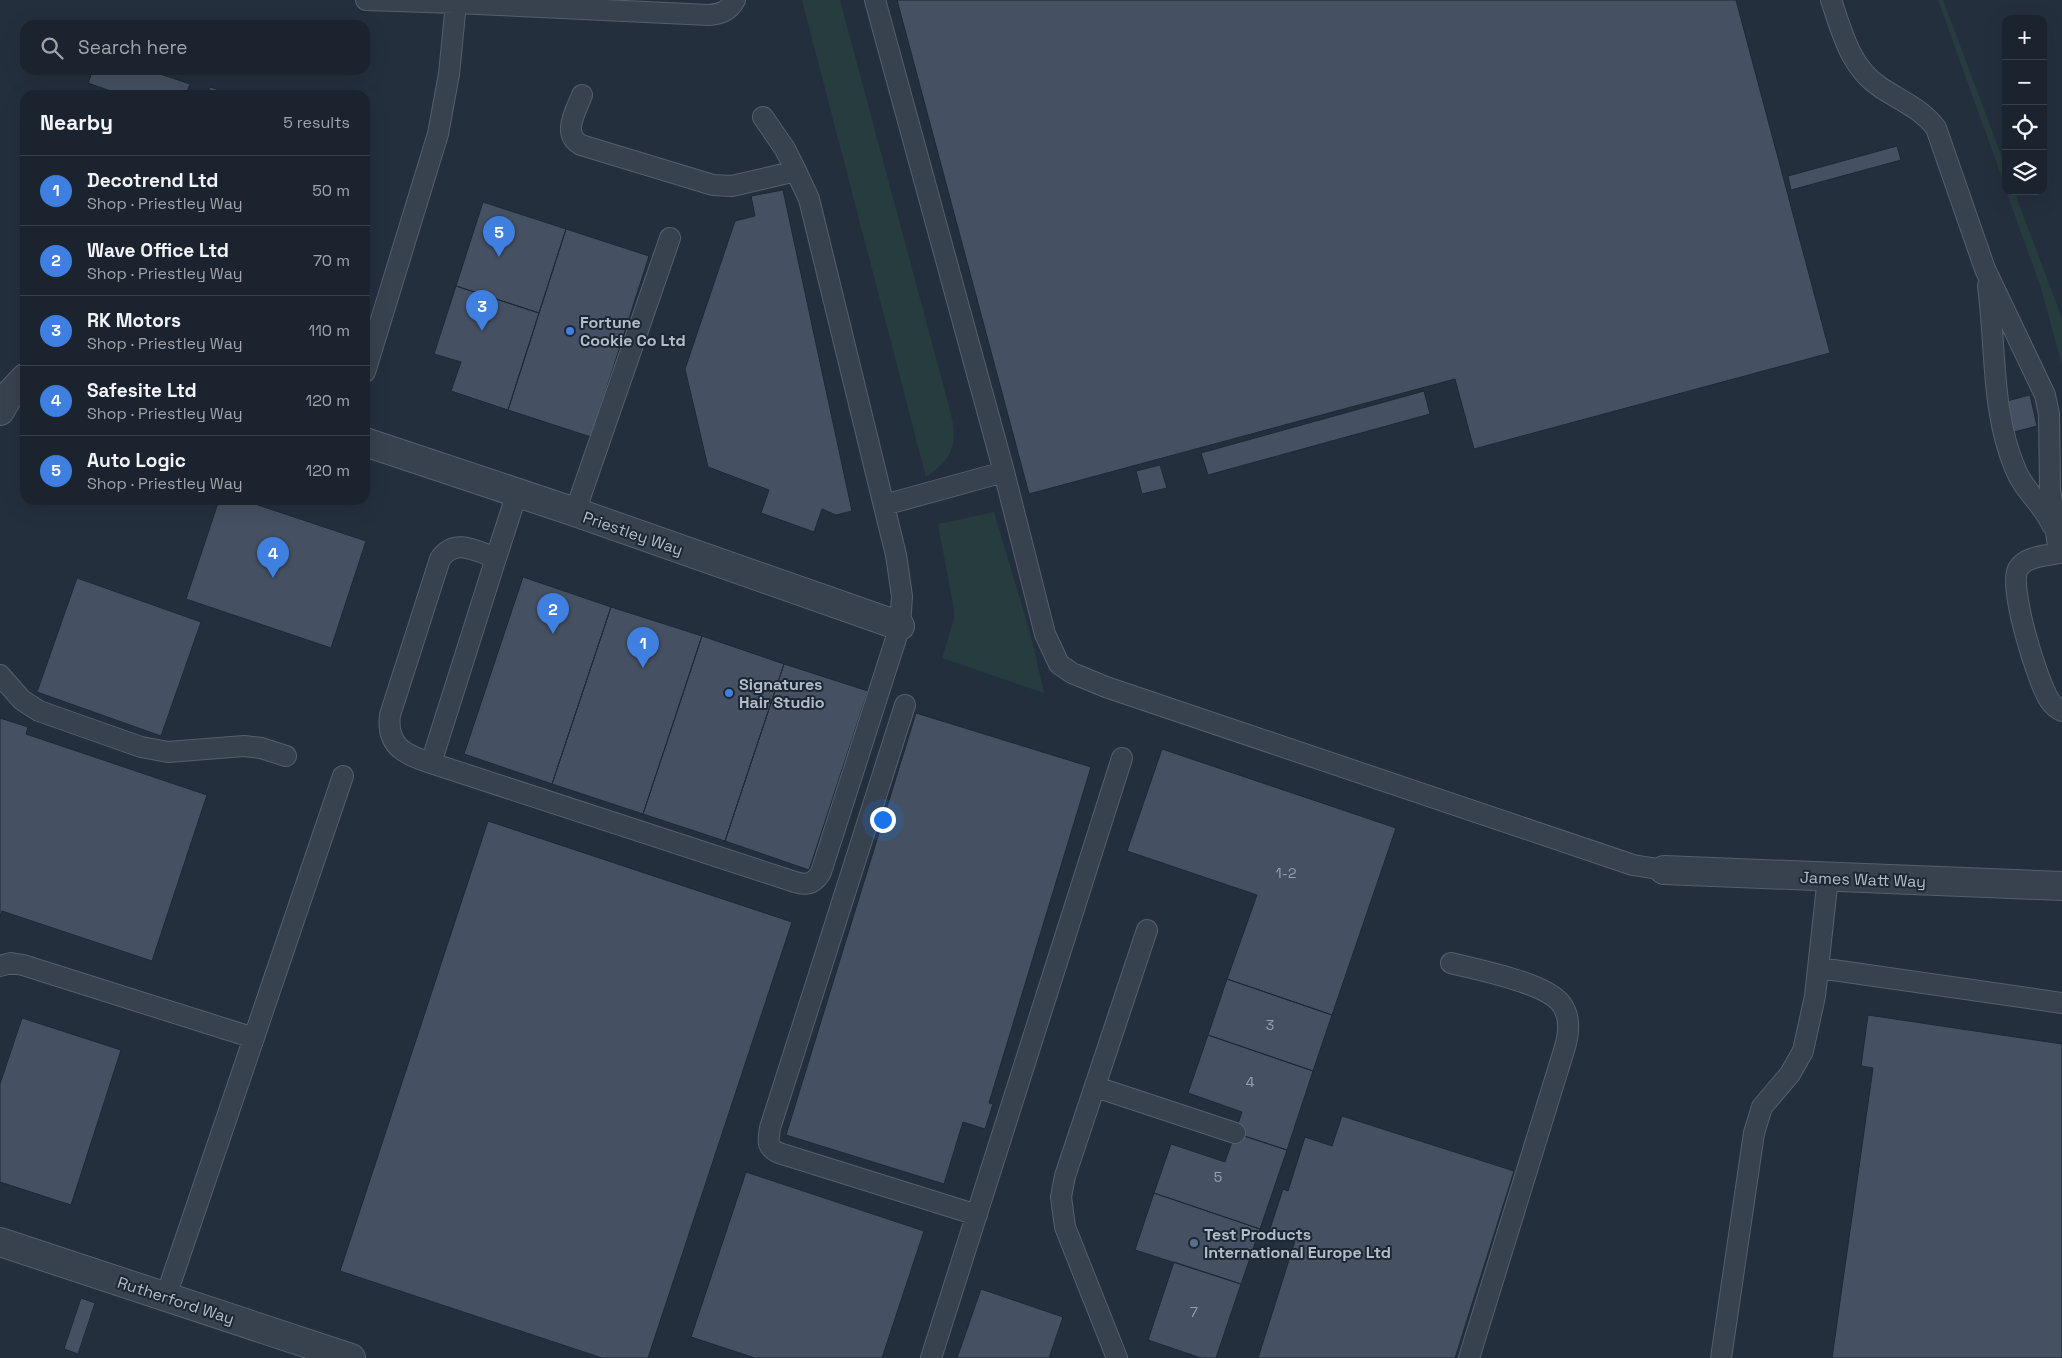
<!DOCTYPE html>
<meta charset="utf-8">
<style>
body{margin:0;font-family:"Space Grotesk",sans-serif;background:#242b36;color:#f1f3f6}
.controls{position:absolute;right:15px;top:15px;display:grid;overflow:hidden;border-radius:10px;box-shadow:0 5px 20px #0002}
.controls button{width:45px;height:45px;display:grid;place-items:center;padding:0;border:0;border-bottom:1px solid #39404a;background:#1b232e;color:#f1f3f6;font:25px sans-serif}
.you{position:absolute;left:882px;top:819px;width:18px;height:18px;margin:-12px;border:4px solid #fff;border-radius:50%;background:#1a73e8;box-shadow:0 0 0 8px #1a73e833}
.badge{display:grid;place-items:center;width:32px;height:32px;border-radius:50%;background:#8ab4f8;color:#fff;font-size:16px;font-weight:700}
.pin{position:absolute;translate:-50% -41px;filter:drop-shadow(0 1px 2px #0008)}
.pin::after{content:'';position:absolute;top:26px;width:18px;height:15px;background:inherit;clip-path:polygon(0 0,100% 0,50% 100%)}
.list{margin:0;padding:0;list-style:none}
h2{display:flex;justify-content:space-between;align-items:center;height:65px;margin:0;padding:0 20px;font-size:21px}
h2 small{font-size:16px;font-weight:400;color:#a0a4aa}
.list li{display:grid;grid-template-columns:32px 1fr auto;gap:15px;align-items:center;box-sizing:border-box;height:70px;padding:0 20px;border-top:1px solid #39404a}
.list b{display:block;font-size:19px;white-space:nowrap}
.list p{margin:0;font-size:16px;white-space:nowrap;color:#a0a4aa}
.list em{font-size:16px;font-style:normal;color:#a0a4aa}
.icon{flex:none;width:28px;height:28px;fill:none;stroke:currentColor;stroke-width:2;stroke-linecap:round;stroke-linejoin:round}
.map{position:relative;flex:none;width:2062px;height:1358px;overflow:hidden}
.search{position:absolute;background:#1b232e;box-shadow:0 5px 20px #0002;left:20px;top:20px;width:350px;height:55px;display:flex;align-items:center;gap:12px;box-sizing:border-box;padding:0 18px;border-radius:15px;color:#a0a4aa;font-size:19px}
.panel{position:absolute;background:#1b232e;box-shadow:0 5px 20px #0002;left:20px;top:90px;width:350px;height:415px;border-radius:15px}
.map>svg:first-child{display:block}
</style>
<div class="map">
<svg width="2062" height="1358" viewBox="0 0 2062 1358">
<rect width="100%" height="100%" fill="#242f3e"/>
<path fill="#263c3f" d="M802 0H840L951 414C958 446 952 459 926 477Z
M1938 0H1943L2006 168V189Z
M2006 191H2014L2062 318V365L2041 288Z
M994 512 1032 640 1044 693 942 658 954 619V610L938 524Z"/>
<path fill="#455162" stroke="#1f2835" d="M897 0H1736L1830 353 1474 449 1455 379 1029 494Z
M93 70H148L190 84 186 95H122L88 83Z
M210 87 234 95H207Z
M1897 146 1901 160 1791 190 1788 176Z
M783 190 852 511 836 515 822 509 814 532 761 513 769 490 708 467 685 369 735 221 755 216 751 196Z
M483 202 566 229 539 313 456 286Z
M566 229 649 256 591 437 508 410Z
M456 286 539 313 508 410 451 391 461 362 434 354Z
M1424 391 1430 414 1208 475 1201 453Z
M2030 395 2037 426 2014 432 2007 401Z
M1160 465 1167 488 1142 494 1136 471Z
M219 500H243L366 541 331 648 186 599Z
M523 577 611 607 552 784 464 754Z
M77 578 201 622 161 736 37 692Z
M611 607 702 636 643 814 552 784Z
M702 636 784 664 725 841 643 814Z
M784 664 868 691 809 870 725 841Z
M916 713 1091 767 989 1103 993 1104 985 1129 963 1122 944 1184 786 1135Z
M0 718 28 727 26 734 207 795 152 961 2 911 0 917Z
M1162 749 1396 828 1332 1015 1227 979 1257 895 1127 851Z
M488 821 792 922 648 1358H602L340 1271Z
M1227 979 1332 1015 1313 1071 1208 1035Z
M1868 1015 2062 1044V1358H1832L1873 1068 1861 1066Z
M22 1018 121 1050 71 1205 0 1182V1084Z
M1208 1035 1313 1071 1287 1150 1235 1133 1242 1112 1188 1093Z
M1342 1116 1514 1171 1455 1358H1258L1295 1241 1269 1232 1283 1189 1288 1191 1305 1137 1332 1146Z
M1235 1133 1287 1150 1260 1229 1154 1193 1171 1144 1225 1162Z
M746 1172 924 1231 882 1358H755L691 1337Z
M1154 1193 1260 1229 1241 1284 1135 1250Z
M1174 1262 1241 1284 1216 1358H1201L1148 1340Z
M981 1289 1063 1317 1049 1358H957Z
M81 1298 95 1303 78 1354 64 1349Z"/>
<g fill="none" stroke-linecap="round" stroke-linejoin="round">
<defs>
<path id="lane" d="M366 0 456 3
M875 0 1004 472 1045 634 1059 664 1072 673 1106 687 1633 865 1664 870
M1831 0C1842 32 1850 67 1880 87 1899 100 1921 108 1936 128L1985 269 2045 395 2049 414 2050 489 2059 553
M763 117 785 149 796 171
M1988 286C1996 346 1991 411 2015 468 2023 490 2043 504 2052 525
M365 372 438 134 449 74 456 3 709 15C721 14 729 11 735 0
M517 493 496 558C476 551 455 537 440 559L390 715C386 747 406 755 431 763L795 882C807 886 815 883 821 872L900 626 902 596 896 555 809 199 796 171 732 186 713 185 581 145C561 134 576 111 582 95
M884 505 1004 472
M575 512 670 238
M2059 553C2045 556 2026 556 2018 569 2008 587 2038 684 2050 701 2053 705 2057 709 2062 711
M0 675 22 700 39 711 141 747 168 752 244 746 261 748 286 756
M905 705 770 1128C768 1141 766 1147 779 1153L977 1215
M431 763 496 558
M1451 963C1478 970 1548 983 1562 1005 1571 1018 1569 1033 1565 1047L1469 1358
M0 966 11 963 23 965 254 1038
M1819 968 2062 1003
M1096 1087 1235 1133
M166 1296 343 776
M931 1358 1122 758
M1117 1358 1065 1227 1061 1197 1065 1176 1147 930
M1721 1358 1754 1133 1762 1107 1790 1074 1803 1051 1815 996 1828 877"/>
<path id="street" d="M0 411 10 394 25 378
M365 442 575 512 900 626
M1664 870 2062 886
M0 1242 351 1358"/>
</defs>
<use href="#lane" stroke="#565f6c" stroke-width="22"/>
<use href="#street" stroke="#565f6c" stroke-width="30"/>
<use href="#lane" stroke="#38414e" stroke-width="20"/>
<use href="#street" stroke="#38414e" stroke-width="28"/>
</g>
<g fill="#3f7fe0" stroke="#1d2633" stroke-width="2">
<circle cx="570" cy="331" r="5"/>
<circle cx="729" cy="693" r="5"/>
</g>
<circle fill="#5c6f8a" stroke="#1d2633" stroke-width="2" cx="1194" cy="1243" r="5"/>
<g text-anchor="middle" stroke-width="4" stroke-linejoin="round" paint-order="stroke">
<g font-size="14" fill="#98a1af">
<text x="1286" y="878">1-2</text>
<text x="1270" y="1030">3</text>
<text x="1250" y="1087">4</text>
<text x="1218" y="1182">5</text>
<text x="1194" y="1317">7</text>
</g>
<g font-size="16" font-weight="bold" fill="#b4bcc9" stroke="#1d2633" text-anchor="start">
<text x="580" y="328">Fortune<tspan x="580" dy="18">Cookie Co Ltd</tspan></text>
<text x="739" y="690">Signatures<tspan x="739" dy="18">Hair Studio</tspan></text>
<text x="1204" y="1240">Test Products<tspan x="1204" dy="18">International Europe Ltd</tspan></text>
</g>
<g font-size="16" fill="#b4bcc9" stroke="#1d2633">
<text transform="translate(633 533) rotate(19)" y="6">Priestley Way</text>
<text transform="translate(1863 879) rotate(2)" y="6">James Watt Way</text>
<text transform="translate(176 1300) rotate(18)" y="6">Rutherford Way</text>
</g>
</g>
</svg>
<div class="controls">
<button>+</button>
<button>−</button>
<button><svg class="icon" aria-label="locate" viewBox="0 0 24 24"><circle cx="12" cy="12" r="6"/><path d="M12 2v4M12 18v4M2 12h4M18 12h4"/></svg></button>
<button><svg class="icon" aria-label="layers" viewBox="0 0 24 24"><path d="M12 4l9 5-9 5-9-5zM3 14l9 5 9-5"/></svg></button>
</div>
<div class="you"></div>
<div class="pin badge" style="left:643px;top:668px;background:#3f7fe0">1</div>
<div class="pin badge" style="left:553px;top:634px;background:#3f7fe0">2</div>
<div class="pin badge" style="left:482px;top:331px;background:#3f7fe0">3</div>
<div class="pin badge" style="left:273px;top:578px;background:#3f7fe0">4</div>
<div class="pin badge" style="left:499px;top:257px;background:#3f7fe0">5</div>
<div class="search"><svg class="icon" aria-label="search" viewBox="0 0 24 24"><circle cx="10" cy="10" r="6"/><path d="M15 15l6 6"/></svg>Search here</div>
<section class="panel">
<h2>Nearby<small>5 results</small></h2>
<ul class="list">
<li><span class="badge" style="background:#3f7fe0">1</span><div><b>Decotrend Ltd</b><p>Shop · Priestley Way</p></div><em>50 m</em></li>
<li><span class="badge" style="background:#3f7fe0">2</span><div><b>Wave Office Ltd</b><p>Shop · Priestley Way</p></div><em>70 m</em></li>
<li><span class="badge" style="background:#3f7fe0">3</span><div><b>RK Motors</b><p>Shop · Priestley Way</p></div><em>110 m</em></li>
<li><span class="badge" style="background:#3f7fe0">4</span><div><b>Safesite Ltd</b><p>Shop · Priestley Way</p></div><em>120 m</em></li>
<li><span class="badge" style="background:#3f7fe0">5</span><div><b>Auto Logic</b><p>Shop · Priestley Way</p></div><em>120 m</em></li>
</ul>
</section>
</div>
